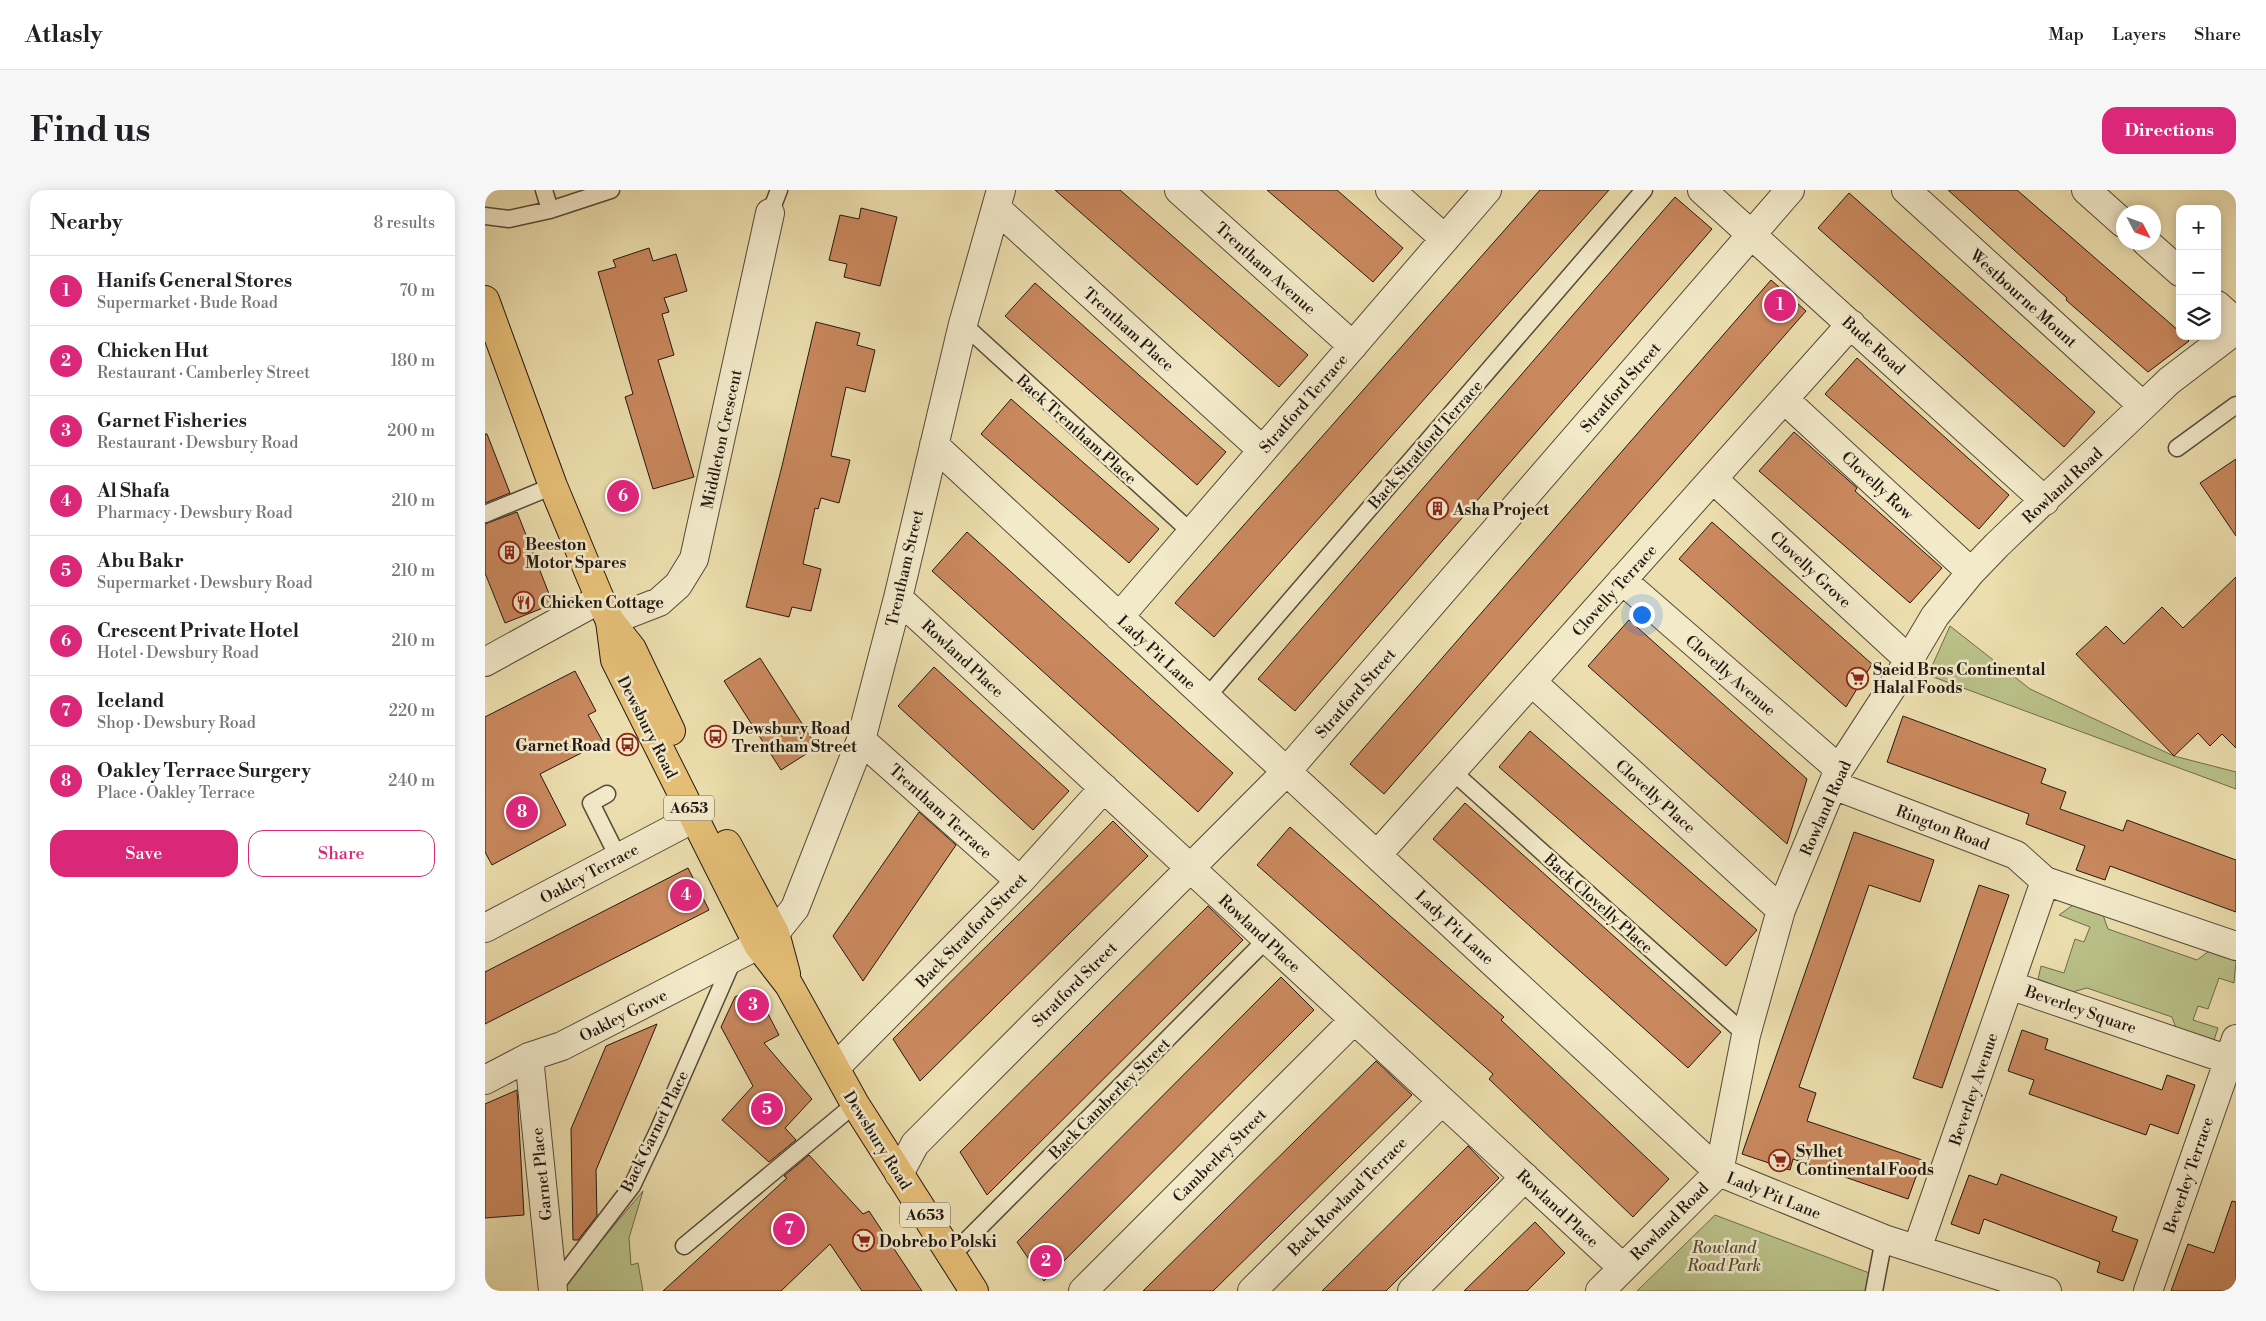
<!DOCTYPE html>
<meta charset="utf-8">
<style>
body{margin:0;font-family:"Libre Bodoni",serif;background:#f6f6f6;color:#202124}
.controls{position:absolute;right:15px;top:15px;display:grid;overflow:hidden;border-radius:10px;box-shadow:0 2px 12px #0003}
.controls button{width:45px;height:45px;display:grid;place-items:center;padding:0;border:0;border-bottom:1px solid #e0e0e0;background:#fff;color:#202124;font:25px sans-serif}
.compass{position:absolute;left:1631px;top:15px;width:45px;height:45px;border-radius:50%;background:#fff;box-shadow:0 2px 12px #0003;rotate:131deg}
.you{position:absolute;left:1156px;top:424px;width:18px;height:18px;margin:-12px;border:4px solid #fff;border-radius:50%;background:#1a73e8;box-shadow:0 0 0 8px #1a73e833}
.badge{display:grid;place-items:center;width:32px;height:32px;border-radius:50%;background:#db2777;color:#fff;font-size:16px;font-weight:700}
.pin{position:absolute;translate:-50% -50%;border:2px solid #fff;box-shadow:0 1px 5px #0006}
.list{margin:0;padding:0;list-style:none}
h2{display:flex;justify-content:space-between;align-items:center;height:65px;margin:0;padding:0 20px;font-size:21px}
h2 small{font-size:16px;font-weight:400;color:#757577}
.list li{display:grid;grid-template-columns:32px 1fr auto;gap:15px;align-items:center;box-sizing:border-box;height:70px;padding:0 20px;border-top:1px solid #e0e0e0}
.list b{display:block;font-size:19px;white-space:nowrap}
.list p{margin:0;font-size:16px;white-space:nowrap;color:#757577}
.list em{font-size:16px;font-style:normal;color:#757577}
.actions{display:flex;gap:10px;padding:15px 20px}
.actions a{flex:1;padding:11px 0;border:1px solid #db2777;border-radius:15px;text-align:center;font-size:18px;color:#db2777}
.actions .main{background:#db2777;color:#fff}
.icon{flex:none;width:28px;height:28px;fill:none;stroke:currentColor;stroke-width:2;stroke-linecap:round;stroke-linejoin:round}
.map{position:relative;flex:none;width:1751px;height:1101px;overflow:hidden;border-radius:15px}
header{display:flex;align-items:center;gap:30px;box-sizing:border-box;height:70px;padding:0 25px;background:#fff;border-bottom:1px solid #e0e0e0}
header strong{font-size:24px}
nav{display:flex;gap:28px;margin-inline-start:auto;font-size:18px}
.intro{display:flex;align-items:center;justify-content:space-between;box-sizing:border-box;height:120px;padding:0 30px}
h1{margin:0;font-size:35px}
.button{padding:12px 22px;border-radius:15px;background:#db2777;color:#fff;font-size:18px;font-weight:700}
main{display:flex;gap:30px;padding:0 30px}
aside{flex:1;background:#fff;border-radius:15px;box-shadow:0 2px 12px #0003}
.map>svg:first-child{display:block}
</style>
<header>
<strong>Atlasly</strong>
<nav><a>Map</a><a>Layers</a><a>Share</a></nav>
</header>
<div class="intro"><h1>Find us</h1><a class="button">Directions</a></div>
<main>
<aside>
<h2>Nearby<small>8 results</small></h2>
<ul class="list">
<li><span class="badge">1</span><div><b>Hanifs General Stores</b><p>Supermarket · Bude Road</p></div><em>70 m</em></li>
<li><span class="badge">2</span><div><b>Chicken Hut</b><p>Restaurant · Camberley Street</p></div><em>180 m</em></li>
<li><span class="badge">3</span><div><b>Garnet Fisheries</b><p>Restaurant · Dewsbury Road</p></div><em>200 m</em></li>
<li><span class="badge">4</span><div><b>Al Shafa</b><p>Pharmacy · Dewsbury Road</p></div><em>210 m</em></li>
<li><span class="badge">5</span><div><b>Abu Bakr</b><p>Supermarket · Dewsbury Road</p></div><em>210 m</em></li>
<li><span class="badge">6</span><div><b>Crescent Private Hotel</b><p>Hotel · Dewsbury Road</p></div><em>210 m</em></li>
<li><span class="badge">7</span><div><b>Iceland</b><p>Shop · Dewsbury Road</p></div><em>220 m</em></li>
<li><span class="badge">8</span><div><b>Oakley Terrace Surgery</b><p>Place · Oakley Terrace</p></div><em>240 m</em></li>
</ul>
<div class="actions"><a class="main">Save</a><a>Share</a></div>
</aside>
<div class="map">
<svg width="1751" height="1101" viewBox="0 0 1751 1101">
<rect width="100%" height="100%" fill="#ecdeae"/>
<filter id="stains"><feTurbulence type="fractalNoise" baseFrequency=".004" numOctaves="4"/><feColorMatrix values="0 0 0 0 .2 0 0 0 0 .09 0 0 0 0 .02 0 0 0 .5 -.17"/></filter>
<radialGradient id="worn" r=".72"><stop offset=".6" stop-color="#630" stop-opacity="0"/><stop offset="1" stop-color="#630" stop-opacity=".3"/></radialGradient>
<path fill="#bac189" stroke="#6e6c4e" d="M1465 436 1545 499 1689 566 1751 582V599L1443 485Z
M1588 715 1618 725 1623 739 1712 770 1724 761 1751 771 1749 793 1734 788 1723 819 1713 816 1708 830 1733 838 1728 853 1692 841 1687 827 1602 798 1587 802 1553 789 1556 776 1579 783 1590 749 1599 752 1605 737 1574 725Z
M158 1001 144 1048 146 1075 153 1073 158 1101H74Z
M1230 1025 1387 1084 1383 1101H1152Z"/>
<path fill="#ca885e" stroke="#231813" d="M570 0H635L823 165 794 197Z
M782 0H852L918 58 888 92Z
M1055 0H1124L729 447 690 413Z
M1463 0H1532L1695 142V146H1699L1704 151 1663 182 1581 110 1582 108Z
M1364 3 1610 222 1579 257 1333 38Z
M1190 7 1227 39 810 521 773 489Z
M376 18 412 27 395 96 359 87 362 74 344 70 355 25 374 29Z
M164 58 168 71 191 64 202 101 179 108 184 122 177 124 189 165 173 170 209 287 168 299 140 207 148 204 113 82 131 77 128 70Z
M1286 90 1321 121 899 604 865 574Z
M550 93 741 262 712 295 520 126Z
M331 132 375 143 372 155 390 160 380 202 361 197 346 266 365 270 354 313 336 308 333 319 330 318 318 374 336 379 326 421 307 417 304 427 261 417 297 276Z
M1372 168 1524 305 1494 339 1340 204Z
M526 209 674 339 644 373 496 244Z
M1309 242 1372 298 1370 301 1457 378 1425 413 1274 281Z
M0 244H2L25 303 0 313Z
M1751 269V346L1715 293Z
M32 322 68 414 20 433 0 383V334Z
M1227 332 1387 474 1361 517 1194 369Z
M482 342 748 583 713 622 447 381Z
M1751 387V558L1737 544 1725 556 1713 543 1689 566 1591 464 1621 436 1639 454 1677 417 1698 438Z
M1144 430 1322 589 1302 654 1103 476Z
M275 468 332 557 296 580 239 491Z
M449 477 584 601 548 640 413 516Z
M90 481 111 521 103 525 118 552 55 584 81 635 7 675 0 662V527Z
M1418 526 1561 579 1556 593 1581 602 1575 619 1638 641 1642 630 1751 670V722L1625 676 1620 690 1591 680 1600 656 1541 634 1544 624 1402 572Z
M1045 541 1272 740 1241 776 1014 577Z
M980 613 1236 842 1203 878 948 649Z
M434 622 471 655 378 791 348 746Z
M628 631 663 666 435 891 408 849Z
M805 637 1019 827 1016 830 1184 989 1148 1027 1004 889 1008 884 772 675Z
M1369 642 1449 670 1435 712 1384 695 1314 897 1331 903 1322 931 1437 970 1423 1009 1308 969 1305 980 1257 964Z
M203 678 224 720 0 834V782Z
M1494 695 1524 705 1457 898 1428 888Z
M723 716 758 750 502 1005 475 962Z
M796 787 829 820 559 1091 532 1052Z
M269 797 294 845 279 853 327 909 300 938 311 950 284 972 237 930 268 896 236 837 250 807Z
M172 834 111 980 112 1026 93 1050H88L86 939 121 856Z
M1537 840 1563 849 1560 859 1677 900 1682 885 1710 895 1693 944 1665 934 1661 945 1544 904 1549 890 1523 881Z
M891 871 927 905 728 1101H658Z
M32 900 39 1025 0 1028V914Z
M983 956 1014 988 901 1101H837Z
M324 965 378 1024 384 1021 437 1101H377L345 1054 296 1101H178L302 988 299 986Z
M1516 984 1632 1027 1627 1041 1653 1050 1638 1091 1612 1082 1615 1072 1499 1029 1494 1044 1466 1034 1484 985 1512 995Z
M1747 1011 1751 1012V1101H1686L1703 1054 1729 1063Z
M1050 1032 1080 1063 1042 1101H979Z"/>
<g fill="none" stroke-linecap="round" stroke-linejoin="round">
<defs>
<path id="lane" d="M59 0 65 20
M285 23 294 0
M0 26 24 29 65 20 126 0
M478 134 707 343
M1692 258 1751 215
M0 324 68 296
M721 508 1159 0
M967 581 1261 845
M122 604 106 613 133 667
M199 1056 370 914
M466 1066 782 749
M68 1099 147 996 173 941 248 770
M1389 1101 1399 1049"/>
<path id="street" d="M694 0 868 156
M905 0 960 49
M1217 0 1560 311
M1421 0 1658 216
M1601 0 1638 33
M511 18 777 260
M1661 52 1695 82
M1732 115 1751 132
M1299 209 1486 382
M449 255 1234 982 1399 1049 1562 1101
M1228 289 1423 469
M1137 390 1354 579
M413 408 1138 1078
M634 427 1002 0
M125 431 174 412 193 395 209 369 285 23
M0 472 115 409
M1047 492 1296 720
M376 550 535 691
M1348 595 1531 665 1560 691
M892 665 1366 134
M0 738 209 628
M290 743 310 718 376 550 413 408 478 134 516 0
M44 867 68 1101
M1744 870 1524 795 1560 691 1751 756
M350 878 535 691 619 598
M0 890 44 867 77 856 273 755
M414 984 430 954 801 582 1305 0
M1432 1059 1524 795
M598 1101 869 830
M767 1101 957 911
M927 1101 1040 987
M1115 1101 1234 982 1261 845 1296 720 1354 579 1415 485 1450 426 1486 382 1512 355 1658 216 1684 191 1751 140
M1663 1101 1751 849"/>
<path id="primary" d="M0 110 68 296 115 409 125 431 147 459 186 541
M125 431 130 470 273 755 304 795 370 914 489 1101
M242 654 290 743 301 784"/>
</defs>
<use href="#lane" stroke="#554a3a" stroke-width="19"/>
<use href="#street" stroke="#554a3a" stroke-width="30"/>
<use href="#primary" stroke="#231813" stroke-width="30"/>
<use href="#lane" stroke="#f3eaca" stroke-width="16"/>
<use href="#street" stroke="#f3eaca" stroke-width="28"/>
<use href="#primary" stroke="#e6bf77" stroke-width="28"/>
</g>
<defs>
<symbol id="building-ring" viewBox="-11 -11 22 22"><circle r="9.5" fill="#f3eaca" stroke="#8f2418" stroke-width="1.5"/><path d="M-4-6H4V6H1V3H-1V6H-4ZM-2.5-4.3h1.7v1.8h-1.7ZM.8-4.3h1.7v1.8H.8ZM-2.5-1h1.7V.8h-1.7ZM.8-1h1.7V.8H.8Z" fill="#8f2418"/></symbol>
<symbol id="restaurant-ring" viewBox="-11 -11 22 22"><circle r="9.5" fill="#f3eaca" stroke="#8f2418" stroke-width="1.5"/><path d="M-5-6h1v4h1v-4h1v4h1v-4h1v5L-1.5 .5V6h-2V.5L-5-1ZM5-6V6H3V1.5H1.5Q1.5-4 5-6Z" fill="#8f2418"/></symbol>
<symbol id="supermarket-ring" viewBox="-11 -11 22 22"><circle r="9.5" fill="#f3eaca" stroke="#8f2418" stroke-width="1.5"/><path d="M-6-5.5h2.5l.6 2H6L4.5 2H-2.5L-4.4-4H-6ZM-1.5 3.2a1.3 1.3 0 1 0 .1 0ZM3 3.2a1.3 1.3 0 1 0 .1 0Z" fill="#8f2418"/></symbol>
<symbol id="bus-ring" viewBox="-11 -11 22 22"><circle r="9.5" fill="#f3eaca" stroke="#8f2418" stroke-width="1.5"/><path d="M-5-6H5V4H4V6H2V4H-2V6H-4V4H-5ZM-3.5-4V0h7V-4ZM-3.5 1.2v1.5H-2V1.2ZM2 1.2v1.5H3.5V1.2Z" fill="#8f2418"/></symbol>
</defs>
<g fill-rule="evenodd">
<use href="#building-ring" x="940" y="306" width="25" height="25"/>
<use href="#building-ring" x="12" y="350" width="25" height="25"/>
<use href="#restaurant-ring" x="26" y="400" width="25" height="25"/>
<use href="#supermarket-ring" x="1360" y="476" width="25" height="25"/>
<use href="#bus-ring" x="218" y="534" width="25" height="25"/>
<use href="#bus-ring" x="130" y="542" width="25" height="25"/>
<use href="#supermarket-ring" x="1282" y="958" width="25" height="25"/>
<use href="#supermarket-ring" x="366" y="1038" width="25" height="25"/>
</g>
<g text-anchor="middle" stroke-width="5" stroke-linejoin="round" paint-order="stroke">
<g fill="#f3eaca" stroke="#61574a" stroke-width="1">
<rect x="179" y="605.5" width="50" height="25" rx="4"/>
<rect x="415" y="1012.5" width="50" height="25" rx="4"/>
</g>
<g font-size="15" font-weight="bold" fill="#231813">
<text x="204" y="623">A653</text>
<text x="440" y="1030">A653</text>
</g>
<g font-size="16" fill="#231813" stroke="#f3eaca">
<text transform="translate(781 78) rotate(42)" y="6">Trentham Avenue</text>
<text transform="translate(1539 108) rotate(42)" y="6">Westbourne Mount</text>
<text transform="translate(644 139) rotate(42)" y="6">Trentham Place</text>
<text transform="translate(1389 155) rotate(42)" y="6">Bude Road</text>
<text transform="translate(1135 197) rotate(-49)" y="6">Stratford Street</text>
<text transform="translate(818 213) rotate(-49)" y="6">Stratford Terrace</text>
<text transform="translate(592 239) rotate(42)" y="6">Back Trentham Place</text>
<text transform="translate(236 249) rotate(-78)" y="6">Middleton Crescent</text>
<text transform="translate(940 254) rotate(-49)" y="6">Back Stratford Terrace</text>
<text transform="translate(1393 295) rotate(43)" y="6">Clovelly Row</text>
<text transform="translate(1577 295) rotate(-43)" y="6">Rowland Road</text>
<text transform="translate(419 378) rotate(-77)" y="6">Trentham Street</text>
<text transform="translate(1326 379) rotate(43)" y="6">Clovelly Grove</text>
<text transform="translate(1129 400) rotate(-48)" y="6">Clovelly Terrace</text>
<text transform="translate(672 462) rotate(43)" y="6">Lady Pit Lane</text>
<text transform="translate(478 468) rotate(43)" y="6">Rowland Place</text>
<text transform="translate(1246 485) rotate(41)" y="6">Clovelly Avenue</text>
<text transform="translate(870 503) rotate(-49)" y="6">Stratford Street</text>
<text transform="translate(163 537) rotate(63)" y="6">Dewsbury Road</text>
<text transform="translate(1171 606) rotate(42)" y="6">Clovelly Place</text>
<text transform="translate(1340 618) rotate(-66)" y="6">Rowland Road</text>
<text transform="translate(456 621) rotate(42)" y="6">Trentham Terrace</text>
<text transform="translate(1458 637) rotate(21)" y="6">Rington Road</text>
<text transform="translate(104 683) rotate(-28)" y="6">Oakley Terrace</text>
<text transform="translate(1114 713) rotate(42)" y="6">Back Clovelly Place</text>
<text transform="translate(970 737) rotate(43)" y="6">Lady Pit Lane</text>
<text transform="translate(486 740) rotate(-46)" y="6">Back Stratford Street</text>
<text transform="translate(775 743) rotate(43)" y="6">Rowland Place</text>
<text transform="translate(589 794) rotate(-45)" y="6">Stratford Street</text>
<text transform="translate(1596 819) rotate(19)" y="6">Beverley Square</text>
<text transform="translate(138 825) rotate(-27)" y="6">Oakley Grove</text>
<text transform="translate(1488 899) rotate(-71)" y="6">Beverley Avenue</text>
<text transform="translate(624 908) rotate(-45)" y="6">Back Camberley Street</text>
<text transform="translate(169 941) rotate(-64)" y="6">Back Garnet Place</text>
<text transform="translate(393 950) rotate(58)" y="6">Dewsbury Road</text>
<text transform="translate(734 965) rotate(-45)" y="6">Camberley Street</text>
<text transform="translate(56 984) rotate(-96)" y="6">Garnet Place</text>
<text transform="translate(1703 985) rotate(-71)" y="6">Beverley Terrace</text>
<text transform="translate(1289 1005) rotate(22)" y="6">Lady Pit Lane</text>
<text transform="translate(862 1006) rotate(-45)" y="6">Back Rowland Terrace</text>
<text transform="translate(1073 1018) rotate(43)" y="6">Rowland Place</text>
<text transform="translate(1184 1031) rotate(-45)" y="6">Rowland Road</text>
</g>
<g font-size="16" font-weight="bold" fill="#231813" stroke="#f3eaca" text-anchor="start">
<text x="968" y="325">Asha Project</text>
<text x="40" y="360">Beeston<tspan x="40" dy="18">Motor Spares</tspan></text>
<text x="55" y="418">Chicken Cottage</text>
<text x="1388" y="485">Saeid Bros Continental<tspan x="1388" dy="18">Halal Foods</tspan></text>
<text x="247" y="544">Dewsbury Road<tspan x="247" dy="18">Trentham Street</tspan></text>
<text x="126" y="561" text-anchor="end">Garnet Road</text>
<text x="1311" y="967">Sylhet<tspan x="1311" dy="18">Continental Foods</tspan></text>
<text x="394" y="1057">Dobrebo Polski</text>
</g>
<g font-size="16" font-style="italic" fill="#504b36" stroke="#f3eaca">
<text x="1239" y="1063">Rowland<tspan x="1239" dy="18">Road Park</tspan></text>
</g>
</g>
<rect width="100%" height="100%" filter="url(#stains)"/>
<rect width="100%" height="100%" fill="url(#worn)"/>
</svg>
<div class="controls">
<button>+</button>
<button>−</button>
<button><svg class="icon" aria-label="layers" viewBox="0 0 24 24"><path d="M12 4l9 5-9 5-9-5zM3 14l9 5 9-5"/></svg></button>
</div>
<svg class="compass" viewBox="-18 -18 36 36"><path d="M0-13l5 13h-10z" fill="#e53935"/><path d="M0 13l5-13h-10z" fill="#757577"/></svg>
<div class="you"></div>
<div class="pin badge" style="left:1295px;top:115px">1</div>
<div class="pin badge" style="left:561px;top:1071px">2</div>
<div class="pin badge" style="left:268px;top:815px">3</div>
<div class="pin badge" style="left:201px;top:705px">4</div>
<div class="pin badge" style="left:282px;top:919px">5</div>
<div class="pin badge" style="left:138px;top:306px">6</div>
<div class="pin badge" style="left:304px;top:1039px">7</div>
<div class="pin badge" style="left:37px;top:622px">8</div>
</div>
</main>
